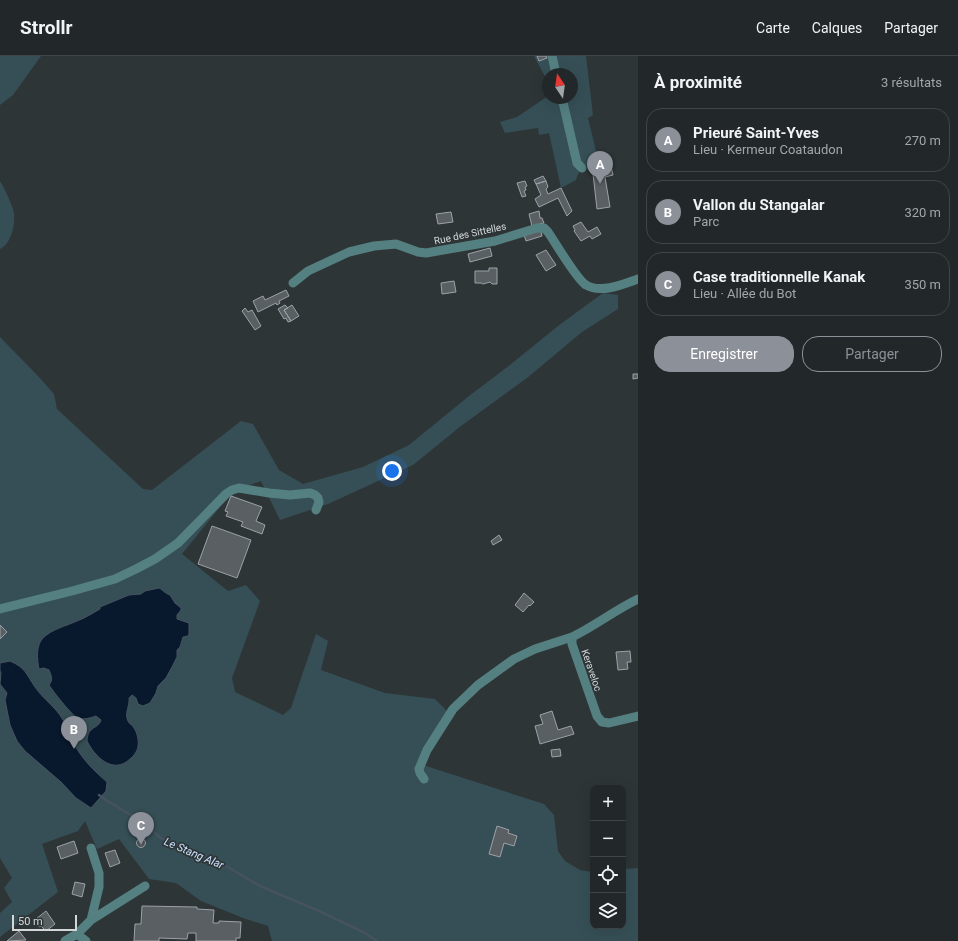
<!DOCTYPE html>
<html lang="fr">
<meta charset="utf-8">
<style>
body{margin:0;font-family:Roboto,sans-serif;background:#2e3435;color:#f1f3f6}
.controls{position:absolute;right:12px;bottom:12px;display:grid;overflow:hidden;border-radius:8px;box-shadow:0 4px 16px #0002}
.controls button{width:36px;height:36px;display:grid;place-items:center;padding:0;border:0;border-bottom:1px solid #3f4446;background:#222829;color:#f1f3f6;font:20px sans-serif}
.compass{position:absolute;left:542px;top:12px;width:36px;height:36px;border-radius:50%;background:#222829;box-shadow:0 4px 16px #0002;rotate:347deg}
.scale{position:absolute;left:12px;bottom:10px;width:65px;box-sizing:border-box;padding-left:4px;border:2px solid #d3d7d8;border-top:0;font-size:11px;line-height:14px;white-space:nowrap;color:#d3d7d8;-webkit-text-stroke:3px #2e3537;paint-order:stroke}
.you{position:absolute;left:392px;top:415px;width:14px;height:14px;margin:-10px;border:3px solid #fff;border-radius:50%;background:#1a73e8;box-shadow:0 0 0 6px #1a73e833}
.badge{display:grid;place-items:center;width:26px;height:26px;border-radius:50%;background:#8c9099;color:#fff;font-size:13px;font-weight:700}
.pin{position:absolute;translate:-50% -33px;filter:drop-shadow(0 1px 2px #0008)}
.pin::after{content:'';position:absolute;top:21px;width:14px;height:12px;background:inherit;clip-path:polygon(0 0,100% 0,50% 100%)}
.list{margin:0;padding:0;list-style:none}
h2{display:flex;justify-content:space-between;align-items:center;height:52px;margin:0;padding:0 16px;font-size:17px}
h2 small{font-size:13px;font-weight:400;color:#a2a6a8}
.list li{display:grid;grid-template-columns:26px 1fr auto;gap:12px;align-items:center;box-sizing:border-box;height:64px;margin:0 8px 8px;padding:0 8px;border:1px solid #3f4446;border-radius:16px}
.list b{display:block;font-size:15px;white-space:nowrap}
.list p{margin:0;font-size:13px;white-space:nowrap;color:#a2a6a8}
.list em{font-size:13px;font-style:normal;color:#a2a6a8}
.actions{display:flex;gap:8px;padding:12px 16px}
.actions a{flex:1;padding:9px 0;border:1px solid #8c9099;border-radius:16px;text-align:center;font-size:14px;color:#8c9099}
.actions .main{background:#8c9099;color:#fff}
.icon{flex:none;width:22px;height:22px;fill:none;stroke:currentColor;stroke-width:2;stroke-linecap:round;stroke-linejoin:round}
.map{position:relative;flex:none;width:638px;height:885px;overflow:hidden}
header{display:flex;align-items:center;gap:24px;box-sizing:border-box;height:56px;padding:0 20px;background:#222829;border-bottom:1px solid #3f4446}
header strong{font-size:19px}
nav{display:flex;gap:22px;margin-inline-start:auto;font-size:14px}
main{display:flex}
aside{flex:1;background:#222829}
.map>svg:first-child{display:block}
</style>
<header>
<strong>Strollr</strong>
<nav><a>Carte</a><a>Calques</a><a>Partager</a></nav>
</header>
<main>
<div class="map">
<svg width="638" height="885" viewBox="0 0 638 885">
<rect width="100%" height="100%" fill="#2e3537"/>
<path fill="#364f56" d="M0 0H41L13 39 0 49Z
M534 0H586L593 59 588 62 599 108C582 110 582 108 576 124L561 132 549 77 539 79 538 72 505 77 500 66 517 61 548 40V42H572V18H548V26Z
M0 125C4 131 13 150 14 157 15 168 12 187 0 193Z
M603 237 618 239V253L582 276 527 322 461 370 413 409 328 448 280 464 261 425 233 435 182 498 228 535 246 529 260 545 232 622 235 636 283 659 291 652 316 578 328 585 321 614 385 637 435 643 447 655 423 709 544 748 554 759 558 795 565 805 580 814 593 816V870H623V813L638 812V885H272L268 870 243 862 201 845 176 827 149 823 119 783 97 793 85 765 78 775 42 788 58 836 0 881V857L12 846 4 832 12 822 0 802V281L38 320 54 338 57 353 143 433 152 434 241 365 253 368 279 414 303 428 363 411 409 389 469 340 506 312 558 270Z"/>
<path fill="#09192d" stroke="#465260" d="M159 532C162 533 164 537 170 539L175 547 181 552V554L177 559V563L189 567V578L188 580 183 581 180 591 177 594V601L173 609 166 622 158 630 156 637 150 647 143 650 138 648 136 642 132 639 129 642C130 650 124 657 128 665 129 668 133 669 134 672 137 676 139 685 138 690 138 694 134 700 130 703 113 719 95 701 87 685 88 669 98 674 101 664L96 660C90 662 84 664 78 662 72 660 53 635 49 629 53 624 52 621 49 614L44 612 39 613C37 603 36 589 43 582 52 573 66 570 77 565 85 562 93 557 100 553V551L129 539 141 538 145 535Z
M10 605C26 612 26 618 35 631 43 643 56 651 63 664 68 670 70 679 73 686 81 702 94 715 107 726L106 735 91 752 76 742 61 726 25 695 17 685 10 669 5 644 7 637 0 628 1 617 0 615V607Z"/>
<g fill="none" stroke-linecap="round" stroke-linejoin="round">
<path stroke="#465260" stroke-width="2.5" d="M99 739 106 744 139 764 161 782 182 793 226 810 260 830 319 855 365 877 377 885"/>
</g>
<path fill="#595f63" stroke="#9ca2a7" d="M537 0H546L547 2 539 5Z
M610 106 613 119 605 121 610 151 597 153 592 109Z
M543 120 546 125 536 128 534 124Z
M525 125 527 130 525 131 526 134 524 135 526 140 522 141 517 127Z
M546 125 548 131 546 133 548 138 561 132 572 155 567 160 558 142 539 151 535 143 541 139 536 128Z
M539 155 540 162H542L544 167 532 170 529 158Z
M451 156 453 166 438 168 436 158Z
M581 166 588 176 597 171 601 178 592 183 590 180 581 185 574 175 575 174 573 170Z
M539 174 541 176 542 180 526 185 524 179Z
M490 192 492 200 470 206 468 198Z
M546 194 556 209 546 215 536 199Z
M489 212H497V228H492L490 226 483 228 481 227H475V215H489Z
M454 225 456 236 442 238 441 227Z
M286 234 289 240 279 245 280 247 277 249 276 247 258 256 253 245 263 240 265 244Z
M285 249 288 252 284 254 291 265 288 266 286 262 284 263 278 253Z
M292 249 299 260 291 265 284 254Z
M245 252 248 256 252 254 261 270 255 274 242 255Z
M633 318H638V322L633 323Z
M231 440 262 451 256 465 265 469 262 478 241 470 243 466 226 460 228 456 225 455Z
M212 470 251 484 237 522 198 508Z
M499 479 502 484 493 489 491 485Z
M524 537 534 546 530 550 529 549 523 556 515 549Z
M0 569 7 576 0 583Z
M630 595 631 606H627L628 613 618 614 616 596Z
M552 655 558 674 571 670 574 678 540 688 535 670 543 668 540 659Z
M560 693 561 700 552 701 551 694Z
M497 770 509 774 508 777 517 780 514 790 504 787 500 801 489 798Z
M136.5 787a4.5 4.5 0 1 1 9 0a4.5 4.5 0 1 1-9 0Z
M74 785 78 797 61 803 57 791Z
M115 794 120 807 110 811 105 797Z
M75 826 85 828 82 841 72 838Z
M142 850 197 851V853L214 854 213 867H219V865L241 866 240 882H236V885H196V877H188L187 883 159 882V885H134L135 868H141Z
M46 855 55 868 46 875 41 870 40 871 35 868 36 863Z
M19 875 26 884 7 885Z"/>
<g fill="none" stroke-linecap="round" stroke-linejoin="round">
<path stroke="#558081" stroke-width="9" d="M552 0 556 18
M562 42 577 107 582 112
M293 227 308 215 349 196 374 190 396 188 418 196 426 197 495 185 537 172H544L548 176C555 186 577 224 586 229 601 238 624 228 638 223
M638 543C615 554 595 570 572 581V588L597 660 602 666 609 667 638 660
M0 553 72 535 115 523 136 513 155 503 178 487 226 438 232 434 239 432 269 437 290 439 310 437 315 439 318 442 319 446 316 454
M424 723 420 717 419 713 427 694 453 653 478 629 514 603 535 593 572 581
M91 864 99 831V817L91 792
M77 878 86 885
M65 885 77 878 91 864 145 830"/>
</g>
<g text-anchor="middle" stroke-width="3.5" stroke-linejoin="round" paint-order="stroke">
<g font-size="10" fill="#d3d7d8" stroke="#2e3537">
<text transform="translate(470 177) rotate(-12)" y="4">Rue des Sittelles</text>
<text transform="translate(592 614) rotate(71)" y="4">Keraveloc</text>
</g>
<g font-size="11" font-style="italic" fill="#cae0fc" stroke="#2e3537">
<text transform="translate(194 797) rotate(23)" y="4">Le Stang Alar</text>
</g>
</g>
</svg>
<div class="controls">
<button>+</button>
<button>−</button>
<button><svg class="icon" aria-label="locate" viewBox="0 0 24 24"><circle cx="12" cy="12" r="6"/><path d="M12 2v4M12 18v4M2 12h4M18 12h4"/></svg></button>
<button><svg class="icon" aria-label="layers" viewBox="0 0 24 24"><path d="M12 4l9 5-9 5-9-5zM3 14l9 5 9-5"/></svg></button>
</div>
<svg class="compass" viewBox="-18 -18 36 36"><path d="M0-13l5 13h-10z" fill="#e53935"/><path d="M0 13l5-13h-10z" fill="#a2a6a8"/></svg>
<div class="scale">50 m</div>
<div class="you"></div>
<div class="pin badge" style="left:600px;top:128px">A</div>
<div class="pin badge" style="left:74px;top:693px">B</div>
<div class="pin badge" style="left:141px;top:789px">C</div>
</div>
<aside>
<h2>À proximité<small>3 résultats</small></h2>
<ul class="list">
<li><span class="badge">A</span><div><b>Prieuré Saint-Yves</b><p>Lieu · Kermeur Coataudon</p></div><em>270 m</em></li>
<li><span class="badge">B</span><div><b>Vallon du Stangalar</b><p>Parc</p></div><em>320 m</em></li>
<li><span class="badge">C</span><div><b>Case traditionnelle Kanak</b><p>Lieu · Allée du Bot</p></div><em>350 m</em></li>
</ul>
<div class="actions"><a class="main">Enregistrer</a><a>Partager</a></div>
</aside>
</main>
